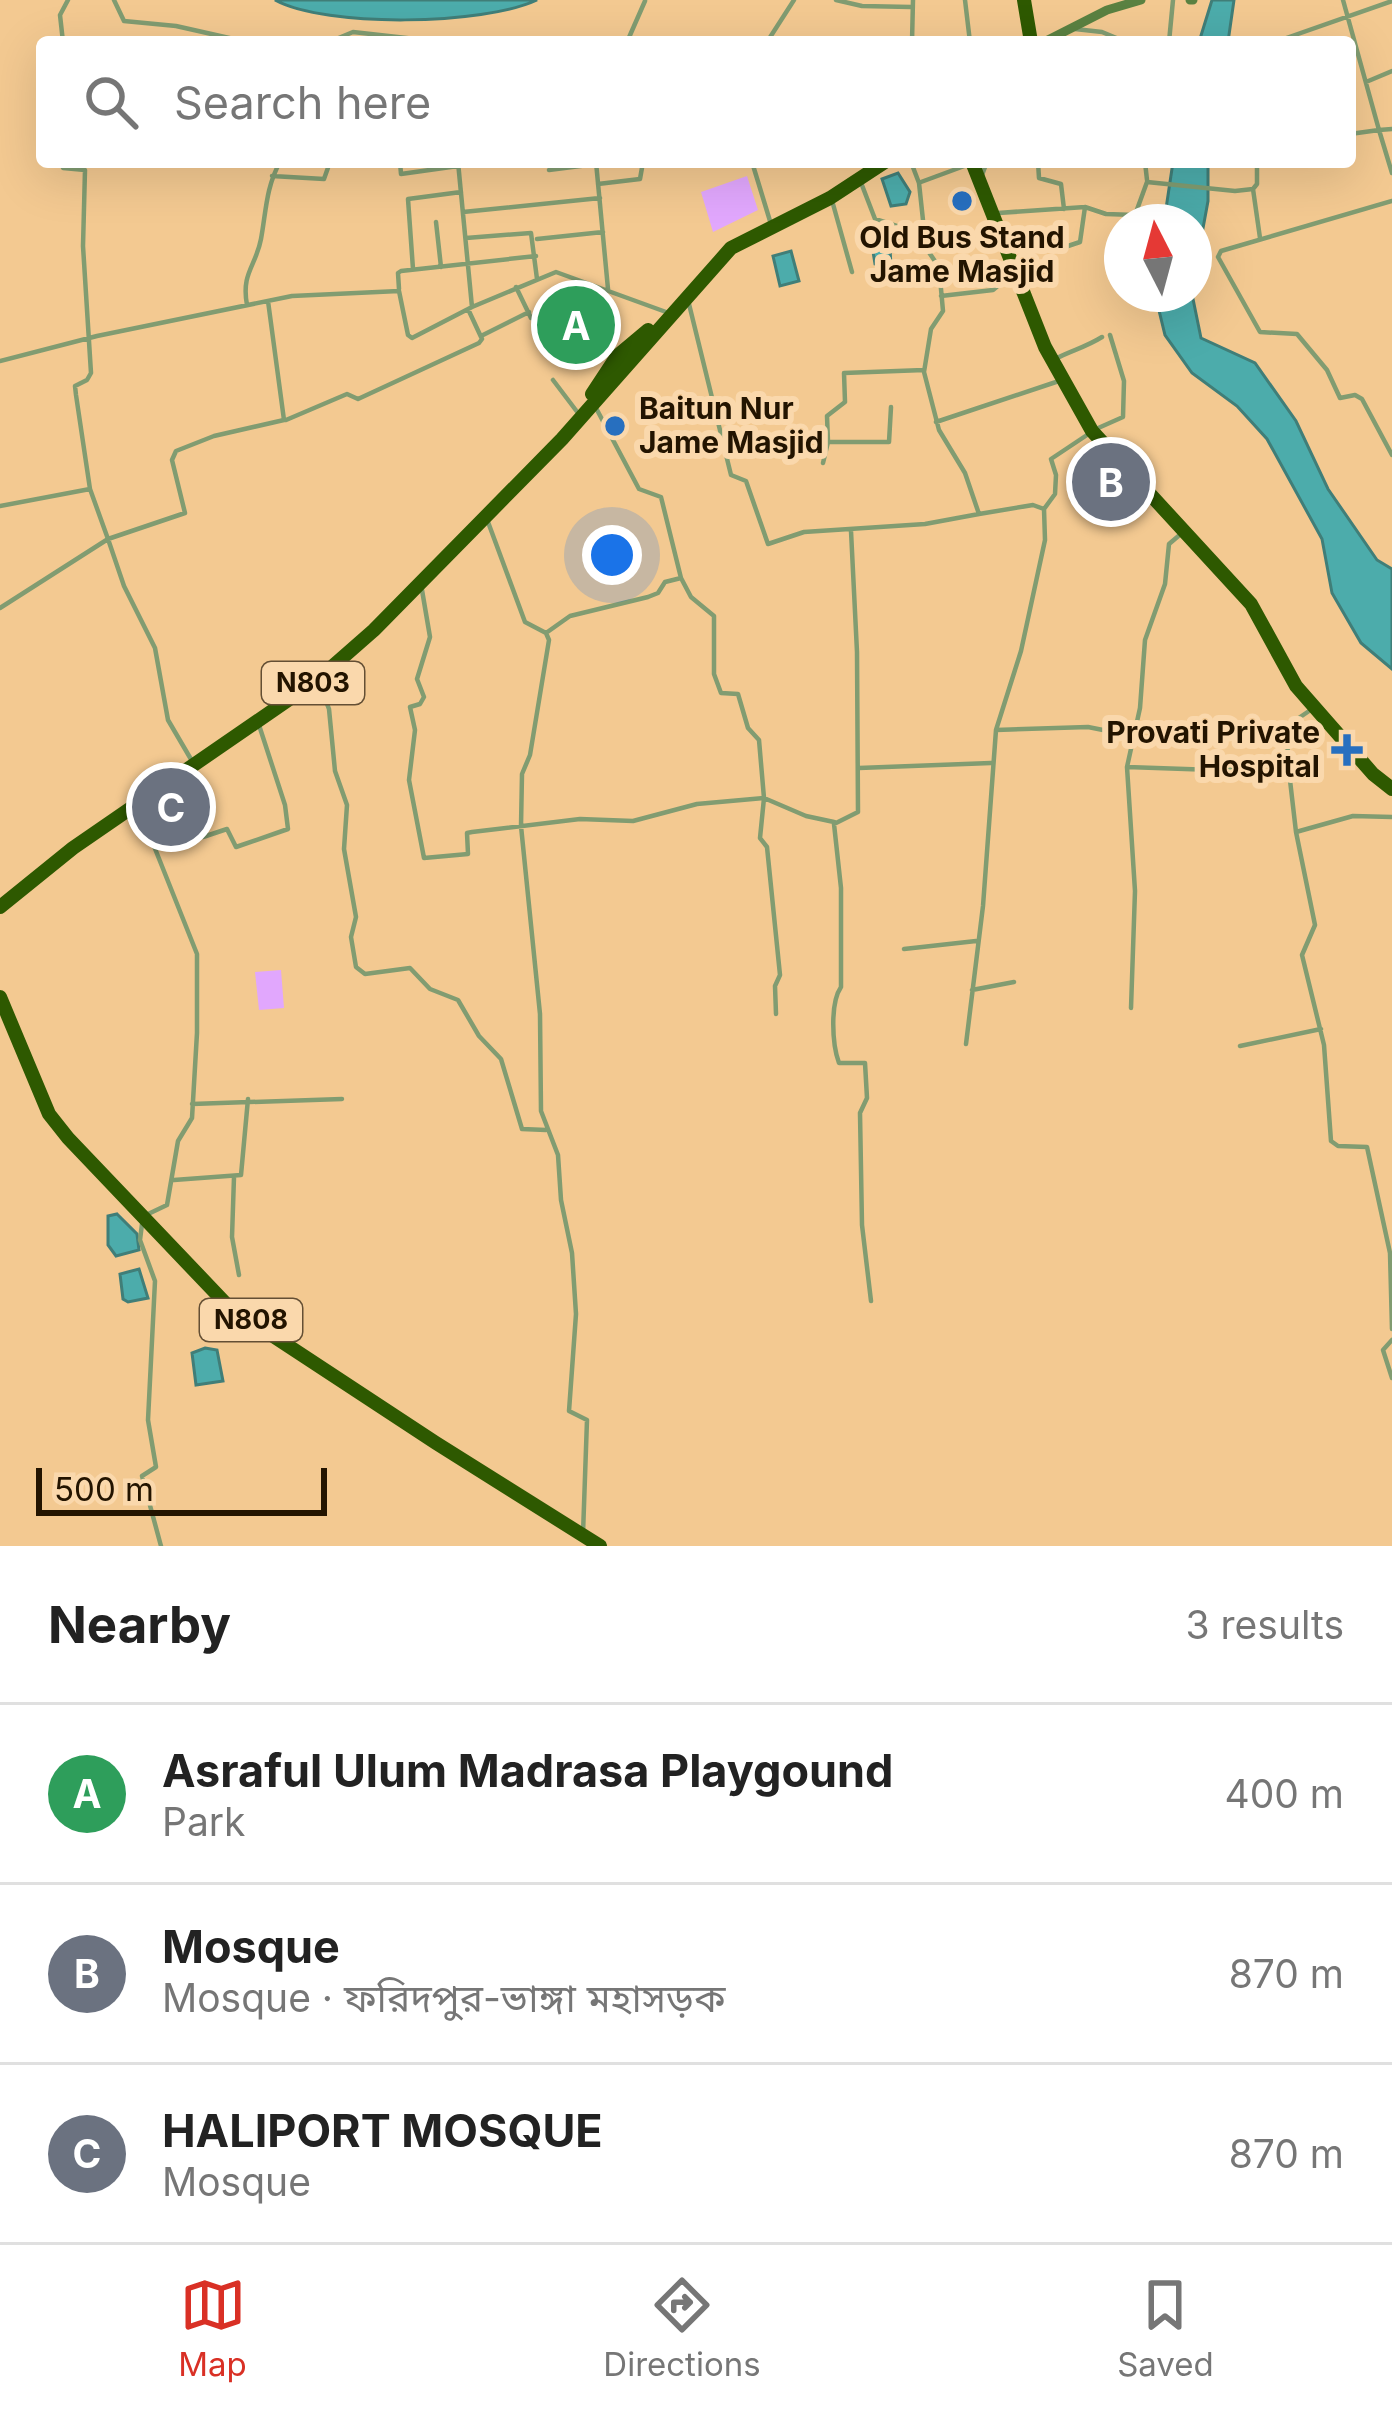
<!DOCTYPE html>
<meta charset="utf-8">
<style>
body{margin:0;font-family:Inter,"Noto Sans Bengali",sans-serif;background:#f6f6f6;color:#222}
.compass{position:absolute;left:1104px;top:204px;width:108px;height:108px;border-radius:50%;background:#fff;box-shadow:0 12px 48px #0002;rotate:354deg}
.scale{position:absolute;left:36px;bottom:30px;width:291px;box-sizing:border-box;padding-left:12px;border:6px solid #231400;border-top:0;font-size:33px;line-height:42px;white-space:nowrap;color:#231400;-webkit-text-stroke:9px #fad8ac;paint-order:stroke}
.you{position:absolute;left:612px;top:555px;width:42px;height:42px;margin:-30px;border:9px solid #fff;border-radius:50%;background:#1a73e8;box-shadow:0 0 0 18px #1a73e833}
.badge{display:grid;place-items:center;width:78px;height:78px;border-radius:50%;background:#d93025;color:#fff;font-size:39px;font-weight:700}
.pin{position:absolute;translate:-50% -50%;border:6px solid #fff;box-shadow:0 3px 12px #0006}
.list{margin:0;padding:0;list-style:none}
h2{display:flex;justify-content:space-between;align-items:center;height:156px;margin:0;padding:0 48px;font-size:51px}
h2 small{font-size:39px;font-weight:400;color:#767676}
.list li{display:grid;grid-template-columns:78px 1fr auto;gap:36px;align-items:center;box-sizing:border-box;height:180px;padding:0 48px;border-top:3px solid #e0e0e0}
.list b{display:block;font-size:45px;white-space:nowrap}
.list p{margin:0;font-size:39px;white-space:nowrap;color:#767676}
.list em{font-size:39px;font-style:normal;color:#767676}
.icon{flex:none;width:66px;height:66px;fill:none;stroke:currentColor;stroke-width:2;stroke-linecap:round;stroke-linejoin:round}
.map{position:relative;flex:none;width:1392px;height:1546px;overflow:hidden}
.search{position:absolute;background:#fff;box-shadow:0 12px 48px #0002;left:36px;right:36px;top:36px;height:132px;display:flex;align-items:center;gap:30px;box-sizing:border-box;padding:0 42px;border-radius:12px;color:#767676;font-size:45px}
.sheet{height:696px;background:#fff}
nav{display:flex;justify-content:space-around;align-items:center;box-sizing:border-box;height:168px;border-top:3px solid #e0e0e0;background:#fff;font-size:33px;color:#767676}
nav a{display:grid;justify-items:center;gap:6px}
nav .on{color:#d93025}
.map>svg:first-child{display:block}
</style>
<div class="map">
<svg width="1392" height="1546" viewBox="0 0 1392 1546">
<rect width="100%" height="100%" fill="#f3c991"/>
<path fill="#e1a7fd" d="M747 176 758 210 713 232 701 192Z
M579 309 590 331 573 346 561 320Z
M281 970 284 1008 259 1010 255 972Z"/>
<path fill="#4cacab" stroke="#407e78" stroke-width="3" d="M275 0H537C484 25 326 28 275 0Z
M1212 0H1234L1228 42H1199Z
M1173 162H1208V201L1194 277V222H1164Z
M898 173 910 192 906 204 891 206 882 179Z
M879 229 889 231 891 266 875 264 870 233Z
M791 251 799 281 780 286 773 256Z
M1155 294H1192L1201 338 1255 363 1296 421 1328 489 1377 560 1392 569V669L1361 643 1332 593 1322 539 1267 439 1237 406 1192 373 1165 335Z
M117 1214 137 1234 139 1250 116 1256 108 1245V1216Z
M139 1269 148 1298 128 1302 123 1299 120 1274Z
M205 1348 217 1350 223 1381 196 1385 192 1353Z"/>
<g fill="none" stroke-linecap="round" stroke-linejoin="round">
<path stroke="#819c71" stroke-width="4.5" d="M114 0 124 21 176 26 247 42
M836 0 862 6 911 7
M965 0 970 42
M1343 0 1379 130 1392 129
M1075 29 1102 32 1126 42
M63 42 60 15 68 0
M329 42 353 32 442 42
M627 42 645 1
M767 42 794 0
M912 42 913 0
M1169 42 1173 0
M1275 42 1392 1
M1366 82 1392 71
M1350 134 1379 130 1392 173
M400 162 401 174 458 166
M458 162 472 307
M596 162 608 289
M752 162 770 221
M1038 162 1039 178 1061 184 1064 209
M1145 162 1147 180
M1257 162V184L1253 189 1260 238
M549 170 596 164
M982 175 987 162
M272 176 324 179 330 162
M860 180 875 219 903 228 907 244
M921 182 967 165
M598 184 640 179 643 162
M1392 201 1221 251 1218 257 1260 332 1297 334 1327 370 1340 398 1355 395 1362 399 1392 455
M833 204 852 272
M463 212 600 198
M998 213 1085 207 1106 214 1135 215 1147 182 1235 191 1253 189
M436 222 441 267
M466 238 531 233 537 279
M537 239 603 232
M1065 247 1080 242 1085 207
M413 269 408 199 461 192
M516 287 531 318
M399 289 398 273 401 271 536 256
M941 296 993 290 1012 274
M689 304 731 475 746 481 768 544 804 532 925 524 979 514 965 473 939 430 924 372 931 329 943 311 939 267 926 248 919 183 911 162
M247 305C241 273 256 266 261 239 266 212 266 187 280 162
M481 336 529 312
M1057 358C1073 350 1086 347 1102 337
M0 361 97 336 292 296 399 291 408 335 412 338 472 307 556 272 666 312
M553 380 578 413
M596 408 639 489 661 497 681 578 691 597 714 616V674L721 693 738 694 748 728 759 740 764 798 806 816 834 822
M286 420 347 394 358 399 479 343 482 339 468 309
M936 422 1062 380
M828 442H889L891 407
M823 463 828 442 827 416 845 402 844 373 924 370
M0 506 90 489
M979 514 1033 505 1044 509
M488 522 525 622 546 633 549 640 530 755 522 774 521 826 540 1014 541 1111 558 1155 561 1200 572 1253 576 1314 569 1411 587 1420 583 1534
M851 531 857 652 858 812 834 824 841 888V987C830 1003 832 1044 839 1063H865L867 1098 860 1113 862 1225 871 1301
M1182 533 1169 544 1165 584 1145 640 1140 708 1127 767 1214 770 1288 763 1287 726 1312 709
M422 590 430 637 417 679 424 697 420 704 410 707 415 730 409 780 424 858 468 854 467 833 472 832 580 819 633 821 697 804 764 798 760 838 767 847 780 975 775 986 776 1014
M0 608 108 539 90 489 76 395 75 386 87 380 91 373 83 246 85 170 63 168 62 162
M546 633 570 616 648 597 658 593 665 582 681 578
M318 681 329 709 335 771 347 805 344 849 356 917 351 937 356 967 365 974 410 968 430 989 458 1000 479 1036 501 1059 522 1129 546 1130
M996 730 1088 727 1133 736
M192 761 168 720 155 648 124 586 108 539 185 513 172 460 176 451 214 436 284 420 268 301
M1288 763 1296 832
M1127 767 1135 891 1131 1008
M859 768 991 763
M138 806 197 954V1033L192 1118 178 1141 167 1205 146 1215
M1392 817 1353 816 1296 832 1315 925 1302 955 1324 1045 1331 1141 1338 1146 1367 1147 1390 1253 1392 1329
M203 837 227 829 236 847 288 829 285 805 258 722
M904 949 976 941
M972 990 1014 982
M966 1044 983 906 996 730 1021 651 1045 540 1044 509 1055 494 1056 475 1051 459 1096 429 1123 417 1124 381 1110 335
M1240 1046 1321 1029
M192 1104 342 1099
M234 1177 232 1237 239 1275
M174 1180 241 1175 248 1099
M142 1224 140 1240 155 1281 148 1420 156 1467 142 1476 161 1546
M1392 1340 1383 1350 1392 1378"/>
<path stroke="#5a8141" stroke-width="9" d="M1190 0H1193
M1044 42 1107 10 1141 0"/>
<path stroke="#2e5900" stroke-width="14" d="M1024 0 1031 42
M972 162 1045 347 1092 431 1251 604 1296 686 1373 774 1392 789
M592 394 617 356 648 330
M0 907 73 848 317 680 374 630 562 439 731 248 830 198 885 162
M0 997 49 1114 68 1138 229 1307 436 1443 600 1546"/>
</g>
<g fill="#276fbf" stroke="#fad8ac" stroke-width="4.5">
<circle cx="962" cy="201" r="12"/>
<circle cx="615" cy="426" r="12"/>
<path d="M1341 732h12v12h12v12h-12v12h-12v-12h-12v-12h12z"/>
</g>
<g text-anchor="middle" stroke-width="12" stroke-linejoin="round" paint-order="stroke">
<g fill="#fad8ac" stroke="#644f34" stroke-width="3">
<rect x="262" y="662" width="102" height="42" rx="9"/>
<rect x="200" y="1299" width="102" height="42" rx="9"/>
</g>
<g font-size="27" font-weight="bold" fill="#231400">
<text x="313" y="692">N803</text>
<text x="251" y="1329">N808</text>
</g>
<g font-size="30" font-weight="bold" fill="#231400" stroke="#fad8ac">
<text x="962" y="248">Old Bus Stand<tspan x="962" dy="34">Jame Masjid</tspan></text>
<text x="639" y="419" text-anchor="start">Baitun Nur<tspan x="639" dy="34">Jame Masjid</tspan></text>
<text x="1320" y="743" text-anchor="end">Provati Private<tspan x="1320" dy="34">Hospital</tspan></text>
</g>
</g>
</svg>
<svg class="compass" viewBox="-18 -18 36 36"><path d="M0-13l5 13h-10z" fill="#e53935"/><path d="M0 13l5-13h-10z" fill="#767676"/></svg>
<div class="scale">500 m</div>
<div class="you"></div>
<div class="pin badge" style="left:576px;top:325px;background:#2e9e5b">A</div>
<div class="pin badge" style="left:1111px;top:482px;background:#6b7280">B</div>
<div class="pin badge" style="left:171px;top:807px;background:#6b7280">C</div>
<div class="search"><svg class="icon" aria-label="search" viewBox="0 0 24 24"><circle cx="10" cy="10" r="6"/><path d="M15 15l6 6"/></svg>Search here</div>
</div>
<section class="sheet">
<h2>Nearby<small>3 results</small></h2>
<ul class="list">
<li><span class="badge" style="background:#2e9e5b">A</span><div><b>Asraful Ulum Madrasa Playgound</b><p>Park</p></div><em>400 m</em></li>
<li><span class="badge" style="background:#6b7280">B</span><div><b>Mosque</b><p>Mosque · ফরিদপুর-ভাঙ্গা মহাসড়ক</p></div><em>870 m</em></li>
<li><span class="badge" style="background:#6b7280">C</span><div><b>HALIPORT MOSQUE</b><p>Mosque</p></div><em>870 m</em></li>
</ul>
</section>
<nav>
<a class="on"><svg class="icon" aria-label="map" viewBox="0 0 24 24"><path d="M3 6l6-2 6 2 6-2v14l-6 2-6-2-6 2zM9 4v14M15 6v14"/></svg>Map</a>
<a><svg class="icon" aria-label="directions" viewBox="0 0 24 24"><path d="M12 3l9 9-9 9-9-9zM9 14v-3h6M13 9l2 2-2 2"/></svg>Directions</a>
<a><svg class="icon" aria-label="saved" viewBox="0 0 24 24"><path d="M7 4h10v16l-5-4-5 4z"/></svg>Saved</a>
</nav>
